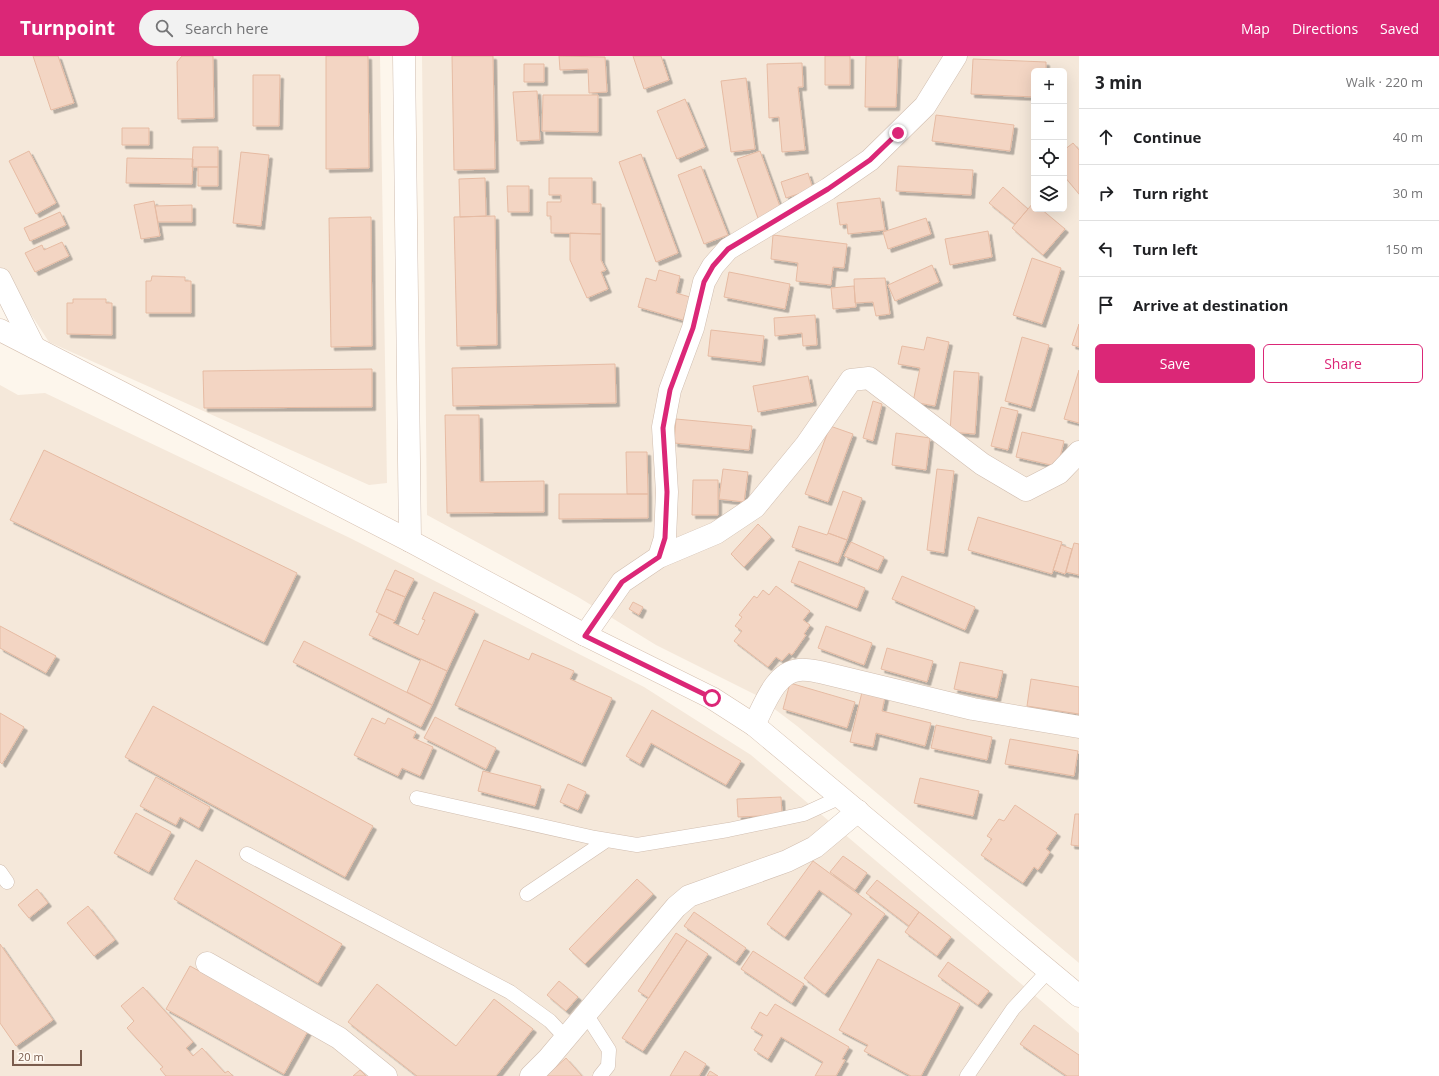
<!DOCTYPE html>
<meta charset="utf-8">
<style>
body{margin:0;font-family:"Open Sans",sans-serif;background:#f2f2f2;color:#202124}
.controls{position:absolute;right:12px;top:12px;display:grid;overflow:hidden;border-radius:6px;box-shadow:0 4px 16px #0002}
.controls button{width:36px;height:36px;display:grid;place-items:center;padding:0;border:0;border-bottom:1px solid #e0e0e0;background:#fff;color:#202124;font:20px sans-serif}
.scale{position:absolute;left:12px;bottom:10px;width:70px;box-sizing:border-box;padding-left:4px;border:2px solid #7a5c4d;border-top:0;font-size:11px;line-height:14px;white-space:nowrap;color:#7a5c4d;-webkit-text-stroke:3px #fffaf3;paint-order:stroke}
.stop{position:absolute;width:12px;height:12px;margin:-9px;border:3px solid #db2777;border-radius:50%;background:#fff}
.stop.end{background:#db2777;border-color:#fff;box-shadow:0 1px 4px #0008}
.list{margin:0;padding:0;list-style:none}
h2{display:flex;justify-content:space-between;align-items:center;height:52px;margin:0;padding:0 16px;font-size:17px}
h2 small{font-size:13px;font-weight:400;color:#757577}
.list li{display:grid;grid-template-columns:26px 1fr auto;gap:12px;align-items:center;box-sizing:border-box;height:56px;padding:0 16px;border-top:1px solid #e0e0e0}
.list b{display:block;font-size:15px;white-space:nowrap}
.list em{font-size:13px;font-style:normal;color:#757577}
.actions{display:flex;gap:8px;padding:12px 16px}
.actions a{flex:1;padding:9px 0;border:1px solid #db2777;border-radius:6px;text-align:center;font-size:14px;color:#db2777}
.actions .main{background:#db2777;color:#fff}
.icon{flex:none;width:22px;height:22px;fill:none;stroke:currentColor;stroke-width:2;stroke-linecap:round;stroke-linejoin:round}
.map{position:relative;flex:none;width:1079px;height:1020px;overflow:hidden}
header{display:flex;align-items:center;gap:24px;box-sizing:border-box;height:56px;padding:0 20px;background:#db2777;color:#fff}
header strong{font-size:19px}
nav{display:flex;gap:22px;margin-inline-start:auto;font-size:14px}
.search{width:280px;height:36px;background:#f2f2f2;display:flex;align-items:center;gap:10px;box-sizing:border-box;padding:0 14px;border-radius:22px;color:#757577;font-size:15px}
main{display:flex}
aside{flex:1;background:#fff}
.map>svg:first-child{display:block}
</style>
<header>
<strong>Turnpoint</strong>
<div class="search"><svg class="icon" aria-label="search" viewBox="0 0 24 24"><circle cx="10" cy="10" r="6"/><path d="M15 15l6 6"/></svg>Search here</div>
<nav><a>Map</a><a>Directions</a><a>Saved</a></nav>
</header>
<main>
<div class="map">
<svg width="1079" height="1020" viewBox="0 0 1079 1020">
<defs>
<filter id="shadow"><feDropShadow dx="3.5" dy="3.5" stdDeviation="0" flood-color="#0004"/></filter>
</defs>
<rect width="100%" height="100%" fill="#fdf6ec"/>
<path fill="#f5e8da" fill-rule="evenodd" d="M0 0H380L387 427 369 429 49 286 0 211Z
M422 0H1079V907L797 670 756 639 656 589 578 541 427 459ZM1034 15H1064V153H1034Z
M0 329 18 339 45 337 350 482 644 631 751 699 1079 977V1020H0Z"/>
<path fill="#f3d5c3" stroke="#e6bba3" filter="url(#shadow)" d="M33 0H58L74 47 51 54Z
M182 0H213L214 62 178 63 177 6Z
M326 0H368L369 112 326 113Z
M452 0H493L495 113 454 114Z
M559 0 605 1 607 36 589 37 588 13 560 14Z
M633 0H661L669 24 644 33Z
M825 0H850V29H825Z
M866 0H898L896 51H865Z
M973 3 1046 6V15H1034V41L971 38Z
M802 7 803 31H798L805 94 782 96 779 61 769 62 767 8Z
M524 8H544V26H524Z
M253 19H280L279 70H253Z
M746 22 755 93 731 96 721 25Z
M537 35 540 84 517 85 513 36Z
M543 39H598V76L542 75Z
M685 43 705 91 677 103 657 55Z
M936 59 1014 69 1010 95 932 85Z
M122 72H149V89H122Z
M1073 87 1079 94V138L1064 120V94Z
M193 91H218V111H192Z
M29 95 56 147 36 158 9 105Z
M760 95 782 156 759 165 737 103Z
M241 96 269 99 261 170 233 167Z
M641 98 678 197 656 206 619 106Z
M127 102 193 103 192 128 126 127Z
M701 110 728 179 704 188 678 119Z
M898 110 973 114 971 139 896 135Z
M198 111H218V130H198Z
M808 117 813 133 786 142 781 126Z
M485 122 486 160 460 161 459 123Z
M549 122H592V148H601V178L551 177V160H547V146H561V139H549Z
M507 130H529V156H508Z
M1003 131 1028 153 1015 168 989 147Z
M880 142 885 174 848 178 847 168 840 169 837 147Z
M154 145 160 180 141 183 134 149Z
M1033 147 1034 153H1041L1065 173 1043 199 1012 172Z
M192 149V166H158L155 150Z
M60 156 66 169 30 185 24 172Z
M495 160 497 289 457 290 454 161Z
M371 161 372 290 331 291 329 162Z
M926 162 931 178 888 193 883 176Z
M988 175 992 201 950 209 945 183Z
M570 177 601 178V204L606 214 601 216 608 233 587 242 570 204Z
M773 179 847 188 844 212 833 211 831 229 796 225 798 207 771 203Z
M62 186 69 200 35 216 25 197 42 189 44 194Z
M1032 202 1061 212 1042 268 1013 259Z
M932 209 939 226 895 245 888 229Z
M659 214 680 220 676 237 690 241 683 264 638 251 646 222 656 225Z
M729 216 790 228 785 253 724 241Z
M152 220 185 221V225H191V257H146V225H151Z
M885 222 890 258 876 260 873 246 855 247 854 223Z
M854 230 856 251 833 253 831 232Z
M73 243H106V247H112V279L67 278V247H73Z
M815 259 817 289 803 290 802 277 775 280 774 262Z
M1079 268V291L1072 289Z
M711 274 764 280 761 306 708 300Z
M927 281 949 286 935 350 913 346 920 312 898 308 902 290 924 294Z
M1022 281 1049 289 1031 352 1005 345Z
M615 308 616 347 453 350 452 312Z
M372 313V351L204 352 203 315Z
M1079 314V367L1064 363Z
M954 315 979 317 975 378 950 376Z
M808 320 813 346 758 356 753 330Z
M873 345 882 348 873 385 863 382Z
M1001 351 1018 355 1008 394 991 390Z
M445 359H479L480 426 544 425V456L447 457Z
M676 363 752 370 749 394 674 387Z
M830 370 853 378 828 446 805 438Z
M1022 376 1064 385 1060 401 1051 409 1016 401Z
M896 377 930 382 926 414 892 409Z
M44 394 297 517 264 586 10 464Z
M626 396H647L648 438H627Z
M723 413 748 416 744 446 719 443Z
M937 413 954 415 944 497 927 494Z
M693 424H718V459H692Z
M843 435 862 442 847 484 828 477Z
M559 438H648V462L559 463Z
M978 461 1062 486 1052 518 968 494Z
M758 468 771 481 744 511 731 498Z
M799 470 827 479 828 477 847 484 838 507 792 491Z
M851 486 884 501 878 514 844 500Z
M1074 487 1079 488V519L1066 516Z
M1061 489 1072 493 1065 518 1053 514Z
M799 505 865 532 857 552 791 526Z
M395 514 414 523 405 541 386 533Z
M902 520 975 551 965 574 892 543Z
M776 530 810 555 803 564 810 569 804 578 806 579 792 599 789 597 782 605 776 601 768 611 734 585 742 575 735 570 742 561 739 559 754 540 757 542 763 534 769 539Z
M386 533 405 541 395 565 376 556Z
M434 536 475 555 447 615 369 579 379 558 395 565 393 567 418 579 425 564 422 563Z
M633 546 643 551 639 559 629 553Z
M0 570 56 600 46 617 0 592Z
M826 570 872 587 864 609 818 592Z
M484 584 529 604 532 597 574 615 570 623 612 642 582 707 455 649Z
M304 585 432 649 421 671 293 606Z
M887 592 933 605 927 626 881 613Z
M421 603 447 615 432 649 407 636Z
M960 606 1003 615 997 642 954 633Z
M1031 623 1079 631V658L1027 650Z
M790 627 855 646 847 672 783 653Z
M862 636 885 641 882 655 931 667 925 690 876 677 873 691 850 686Z
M153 650 373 770 345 821 125 701Z
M652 654 741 705 726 729 651 687 640 708 626 700Z
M0 657 24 671 2 708 0 706Z
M435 661 496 692 486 713 424 682Z
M372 662 385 668 388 662 416 676 413 682 433 691 420 720 402 712 398 720 354 699Z
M936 669 992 681 987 704 931 692Z
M1010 683 1078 695 1074 720 1005 708Z
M483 715 541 730 535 750 478 735Z
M156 721 210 751 199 772 180 761 176 769 140 750Z
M920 722 979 735 973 760 914 747Z
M568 728 586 736 578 754 560 746Z
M781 741 782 759 738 761 737 743Z
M1015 749 1057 777 1046 793 1050 796 1038 814 1034 811 1023 827 981 799 992 783 987 780 999 763 1004 765Z
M136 757 171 776 149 816 114 797Z
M1075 758H1079V790L1071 789Z
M843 800 867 817 855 834 830 816Z
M196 804 342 888 318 927 174 843Z
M813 805 885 858 825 938 804 922 852 858 819 834 785 881 767 868Z
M637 823 653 838 585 908 569 893Z
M877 824 919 856 909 870 866 837Z
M37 833 48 847 29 862 18 849Z
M88 850 115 884 94 900 67 867Z
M694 856 746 892 736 906 684 870Z
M919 856 951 881 937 900 905 876Z
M676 877 687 884 649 942 638 935Z
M687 884 708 898 643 995 622 982Z
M0 888 53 964 16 990 0 967Z
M753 895 804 928 792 947 741 913Z
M878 903 960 948 921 1020H911L864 995 868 989 839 974Z
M948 906 989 935 978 949 938 920Z
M190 910 308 975 284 1018 166 953Z
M559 925 578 941 566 955 547 939Z
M377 928 456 990 494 943 533 973 496 1020H417L348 966Z
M143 931 193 986 186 992 193 1000 202 992 225 1017 228 1015 233 1020H166L160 1013 163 1011 127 972 134 965 121 950Z
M775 948 849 991 842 1003 845 1004 836 1020H815L823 1006 781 981 768 1003 754 994 763 979 751 972 760 956 767 960Z
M1034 969 1079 999V1020H1067L1020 988Z
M685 995 706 1008 699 1020H670Z
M566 1002 582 1020H546Z
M360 1014 366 1020H353Z
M710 1015 718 1020H707Z"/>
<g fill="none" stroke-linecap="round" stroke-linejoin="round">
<defs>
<path id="lane" d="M417 742 595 782 637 789 728 774 804 758 841 741
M247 798 510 936 550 965 566 982
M0 816 7 826
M527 838 607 784
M586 958 609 994 608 1010 600 1020
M967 1020 1013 953 1049 914"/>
<path id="street" d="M404 0 410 485
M0 223 34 291
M659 501 716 477 755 451 806 389 851 324 869 322 982 408 1026 434 1059 417 1079 396
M585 579 622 526 659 501 665 482 667 436 663 371 670 334 693 272 704 226 713 210 728 193 828 133 870 104 925 50 956 0
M754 669C764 650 775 616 799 614 806 613 814 615 820 616L973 653 1079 671
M207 907 339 982 386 1020
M531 1020 548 1003 676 851 689 840 787 805 815 791 858 755"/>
<path id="secondary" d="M0 274 410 485 585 579 712 642 754 669 1079 940"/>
</defs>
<use href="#lane" stroke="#d1beb0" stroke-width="15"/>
<use href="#street" stroke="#d1beb0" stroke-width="23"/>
<use href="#secondary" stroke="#d6c0b0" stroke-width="23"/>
<use href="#lane" stroke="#fff" stroke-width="14"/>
<use href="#street" stroke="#fff" stroke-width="22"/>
<use href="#secondary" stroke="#fff" stroke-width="22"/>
</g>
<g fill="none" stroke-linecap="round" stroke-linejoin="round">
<path stroke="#db2777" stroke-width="5" d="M712 642 585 580 622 526 659 501 665 482 667 436 663 372 670 334 693 272 704 226 713 210 728 193 828 133 870 104 898 77"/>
</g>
</svg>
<div class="controls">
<button>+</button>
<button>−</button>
<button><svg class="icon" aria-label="locate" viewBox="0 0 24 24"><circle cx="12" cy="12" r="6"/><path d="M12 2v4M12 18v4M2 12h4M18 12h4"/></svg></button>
<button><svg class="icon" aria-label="layers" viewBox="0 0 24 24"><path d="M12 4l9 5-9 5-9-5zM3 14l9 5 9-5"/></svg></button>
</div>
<div class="scale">20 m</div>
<div class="stop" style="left:712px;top:642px"></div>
<div class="stop end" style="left:898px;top:77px"></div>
</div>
<aside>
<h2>3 min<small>Walk · 220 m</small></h2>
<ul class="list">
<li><svg class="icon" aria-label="ahead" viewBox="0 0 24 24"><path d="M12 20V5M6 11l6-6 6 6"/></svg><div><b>Continue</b></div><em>40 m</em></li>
<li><svg class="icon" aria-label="right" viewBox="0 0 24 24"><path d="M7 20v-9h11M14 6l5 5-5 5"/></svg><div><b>Turn right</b></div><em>30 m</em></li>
<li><svg class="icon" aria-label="left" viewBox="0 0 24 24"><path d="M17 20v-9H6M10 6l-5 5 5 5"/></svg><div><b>Turn left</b></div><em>150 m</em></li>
<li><svg class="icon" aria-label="arrive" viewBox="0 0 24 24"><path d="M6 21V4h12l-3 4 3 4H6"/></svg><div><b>Arrive at destination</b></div></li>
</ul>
<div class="actions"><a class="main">Save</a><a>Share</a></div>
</aside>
</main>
